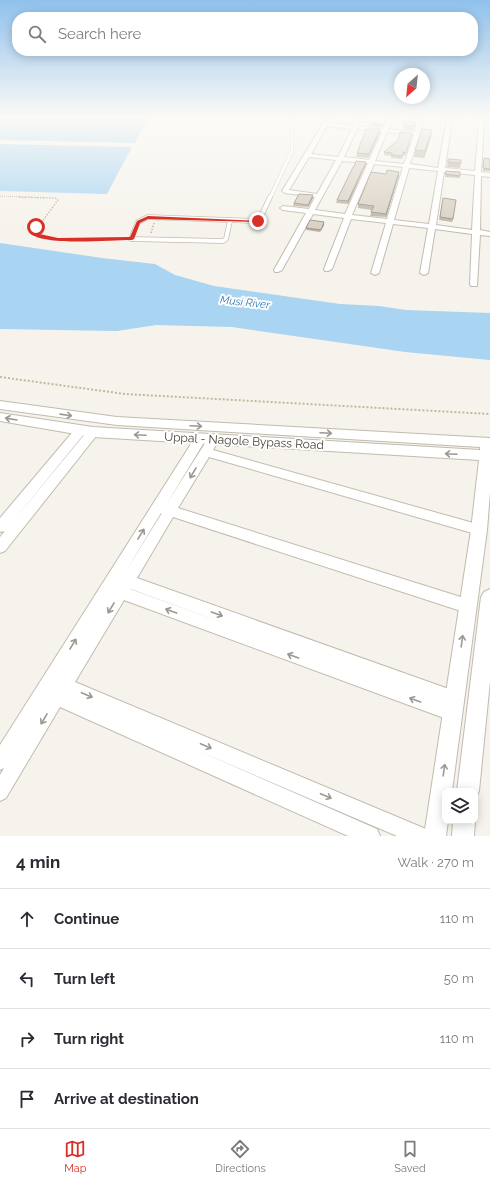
<!DOCTYPE html>
<meta charset="utf-8">
<style>
body{margin:0;font-family:Raleway,sans-serif;background:#f7f7f7;color:#2b2b33}
.controls{position:absolute;right:12px;bottom:12px;display:grid;overflow:hidden;border-radius:8px;box-shadow:0 2px 10px #0003}
.controls button{width:36px;height:36px;display:grid;place-items:center;padding:0;border:0;border-bottom:1px solid #e1e1e2;background:#fff;color:#2b2b33;font:20px sans-serif}
.compass{position:absolute;left:394px;top:68px;width:36px;height:36px;border-radius:50%;background:#fff;box-shadow:0 2px 10px #0003;rotate:207deg}
.stop{position:absolute;width:12px;height:12px;margin:-9px;border:3px solid #d93025;border-radius:50%;background:#fff}
.stop.end{background:#d93025;border-color:#fff;box-shadow:0 1px 4px #0008}
.list{margin:0;padding:0;list-style:none}
h2{display:flex;justify-content:space-between;align-items:center;height:52px;margin:0;padding:0 16px;font-size:17px}
h2 small{font-size:13px;font-weight:400;color:#7c7c81}
.list li{display:grid;grid-template-columns:26px 1fr auto;gap:12px;align-items:center;box-sizing:border-box;height:60px;padding:0 16px;border-top:1px solid #e1e1e2}
.list b{display:block;font-size:15px;white-space:nowrap}
.list em{font-size:13px;font-style:normal;color:#7c7c81}
.icon{flex:none;width:22px;height:22px;fill:none;stroke:currentColor;stroke-width:2;stroke-linecap:round;stroke-linejoin:round}
.map{position:relative;flex:none;width:490px;height:836px;overflow:hidden}
.search{position:absolute;background:#fff;box-shadow:0 2px 10px #0003;left:12px;right:12px;top:12px;height:44px;display:flex;align-items:center;gap:10px;box-sizing:border-box;padding:0 14px;border-radius:16px;color:#7c7c81;font-size:15px}
.sheet{height:292px;background:#fff}
nav{display:flex;justify-content:space-around;align-items:center;box-sizing:border-box;height:56px;border-top:1px solid #e1e1e2;background:#fff;font-size:11px;color:#7c7c81}
nav a{display:grid;justify-items:center;gap:2px}
nav .on{color:#d93025}
.map>svg:first-child{display:block}
</style>
<div class="map">
<svg width="490" height="836" viewBox="0 0 490 836">
<rect width="100%" height="100%" fill="#f6f3ec"/>
<path fill="#a9d4f2" d="M0 117H149L135 143 0 140Z
M0 144 132 147 107 194 0 191Z
M0 243 102 258 155 264 175 275 214 286 340 304 379 306 406 310 490 313V360L405 352 232 327 156 325 117 331 0 329Z"/>
<g fill="none" stroke-linecap="round" stroke-linejoin="round">
<defs>
<path id="service-far1" d="M270 198 292 151V117"/>
<path id="service" d="M230 221 226 239 223 241 131 239 138 222 148 217 259 221 270 197"/>
<path id="minor" d="M327 117H333L329 123 353 125 357 117H363L358 126 383 129 388 117H394L388 129 415 132 417 117H423L420 134 410 164 438 168 447 119 442 117 490 119V123L484 122 481 172 490 173V177L481 176 480 230 490 232V236L480 235 477 286H471L470 284 472 234 435 229 428 273 424 275 420 273 428 228 393 224 379 273 375 275 371 273 386 223 351 219 332 269 328 271H325L324 269 344 218 313 214 282 270 278 272H275L274 270 306 213 283 210 280 208 283 206 309 209 315 197 285 193 282 191ZM452 119 479 122 475 171 445 168ZM327 126 352 129 338 157 311 154ZM357 129 382 132 369 160 344 157ZM387 132 414 135 404 164 375 161ZM309 157 336 160 317 194 289 190ZM342 161 368 163 345 214 315 210ZM374 164 403 167 387 219 352 215ZM409 168 438 171 429 224 394 220ZM444 172 475 175 472 230 436 225Z
M80 427 84 428 86 431 84 434 5 531 0 532V518L76 428Z
M93 428 97 429 99 432 97 435 5 551 0 553V537L89 429Z
M200 435 204 436 206 439 166 505 209 437H217L219 440 213 450 484 526 486 530 484 534 479 535 209 457 178 508 467 599 472 601 474 606 472 611 467 613 173 517 137 578 460 693 462 699 460 705 456 706 460 713 458 719 452 721 124 600 75 682 426 829 429 836H397L194 749 377 829 380 836H348L60 707 6 798 0 801V775L4 768 0 770V745L196 436ZM161 513H162L124 574ZM130 589H131L237 628Z"/>
<path id="tertiary" d="M0 401 117 417 490 438V492L487 530 452 791H445V821H448L446 836H424L471 530 479 460 93 437 0 421V413L93 427 480 450V447L117 425 0 409Z
M490 589V681L479 791 475 799V791H457L481 597 484 592Z
M453 821H475L474 836H452Z"/>
</defs>
<use href="#service-far1" stroke="#c2bbae" stroke-width="4"/>
<use href="#service" stroke="#c2bbae" stroke-width="5.5"/>
<use href="#minor" stroke="#c2bbae" stroke-width="2"/>
<use href="#tertiary" stroke="#c2bbae" stroke-width="2"/>
<path stroke="#c4b79f" stroke-width="1" stroke-dasharray="1 1" stroke-linecap="butt" d="M0 196 46 198"/>
<path stroke="#c4b79f" stroke-width="1.5" stroke-dasharray="1.5 1.5" stroke-linecap="butt" d="M19 197 55 198 58 200 33 234C62 245 94 236 124 239
M151 233 154 223"/>
<path stroke="#c4b79f" stroke-width="2" stroke-dasharray="2 2" stroke-linecap="butt" d="M0 377 125 394 490 414"/>
<use href="#service-far1" stroke="#fff" stroke-width="3"/>
<use href="#service" stroke="#fff" stroke-width="4"/>
<use href="#minor" fill="#fff" fill-rule="evenodd"/>
<use href="#tertiary" fill="#fff" fill-rule="evenodd"/>
</g>
<path fill="#bab2a6" d="M404 121 415 122 413 130 403 129Z
M371 123 383 124 382 126V127L371 126Z
M432 130 431 137 424 158 414 157 415 150Z
M380 133 368 158 356 157 357 153Z
M412 133 405 156 403 155 402 159 391 158V156L384 155V152Z
M484 158 490 159V171H483Z
M448 159 461 163 460 168 447 167Z
M366 164 348 204 336 203 337 200 354 167Z
M446 171 460 176V178L445 177Z
M399 175 386 217 370 216 372 210 358 208V204Z
M313 198 308 207 293 206 294 203Z
M443 198 453 219 452 222 439 220Z
M324 222V225L320 232 306 230V228Z"/>
<path fill="#979187" d="M380 129 379 135 368 158 369 154Z
M432 130 431 137 424 158 425 151Z
M366 162V164L348 204V201Z
M399 172V175L386 217V214Z
M313 195V198L308 207V205Z
M324 222V225L320 232 321 230Z"/>
<path fill="#d8cfc1" stroke="#979187" d="M404 121 415 122 414 126 403 124Z
M371 123 383 124 382 125 371 124Z
M366 129H380L369 154 357 153Z
M422 129 432 130 425 151 415 150Z
M400 132 412 133 406 153 403 152V156L392 155V153L384 152 398 140Z
M484 158 490 159V169L483 168Z
M448 159 461 160V163L448 162Z
M356 161 366 162 348 201 337 200 353 167H354Z
M387 170 399 172 386 214 371 212 374 206 358 204 371 172 386 174Z
M446 171 460 172V176L445 174Z
M299 194 313 195 308 205 294 203Z
M443 198 456 200 453 219 440 217Z
M310 220 324 222 321 230 306 228Z"/>
<defs><path id="oneway-shaft" d="M-6 0H5M1.5-3L5.5 0L1.5 3" fill="none" stroke-width="1.6" stroke-linecap="round" stroke-linejoin="round"/></defs>
<g stroke="#9c9892">
<use href="#oneway-shaft" transform="translate(66 415) rotate(8)"/>
<use href="#oneway-shaft" transform="translate(11 419) rotate(-170)"/>
<use href="#oneway-shaft" transform="translate(196 426) rotate(3)"/>
<use href="#oneway-shaft" transform="translate(326 433) rotate(3)"/>
<use href="#oneway-shaft" transform="translate(140 435) rotate(-177)"/>
<use href="#oneway-shaft" transform="translate(451 454) rotate(-177)"/>
<use href="#oneway-shaft" transform="translate(193 473) rotate(121)"/>
<use href="#oneway-shaft" transform="translate(141 534) rotate(-58)"/>
<use href="#oneway-shaft" transform="translate(111 608) rotate(121)"/>
<use href="#oneway-shaft" transform="translate(171 611) rotate(-160)"/>
<use href="#oneway-shaft" transform="translate(217 614) rotate(20)"/>
<use href="#oneway-shaft" transform="translate(462 641) rotate(-82)"/>
<use href="#oneway-shaft" transform="translate(73 644) rotate(-59)"/>
<use href="#oneway-shaft" transform="translate(293 656) rotate(-160)"/>
<use href="#oneway-shaft" transform="translate(87 695) rotate(23)"/>
<use href="#oneway-shaft" transform="translate(415 700) rotate(-160)"/>
<use href="#oneway-shaft" transform="translate(44 719) rotate(121)"/>
<use href="#oneway-shaft" transform="translate(206 746) rotate(23)"/>
<use href="#oneway-shaft" transform="translate(444 770) rotate(-82)"/>
<use href="#oneway-shaft" transform="translate(326 796) rotate(23)"/>
</g>
<linearGradient id="sky" x2="0" y2="1"><stop stop-color="#8fc1ec"/><stop offset="0.5" stop-color="#fbfaf6"/><stop offset="1" stop-color="#fbfaf6" stop-opacity="0"/></linearGradient>
<rect width="490" height="234" fill="url(#sky)"/>
<path fill="#d93025" d="M148 216 261 221 258 222 148 219 140 223 134 239 132 240C109 240 47 246 31 234L36 226 38 227 35 233 58 238 130 237 137 221Z"/>
<g text-anchor="middle" stroke-width="4" stroke-linejoin="round" paint-order="stroke">
<g font-size="11" font-style="italic" fill="#2e7ab2" stroke="#fff">
<text transform="translate(245 302) rotate(6)" y="4">Musi River</text>
</g>
<g font-size="12" fill="#4b4439" stroke="#fff">
<text transform="translate(244 441) rotate(3)" y="4">Uppal - Nagole Bypass Road</text>
</g>
</g>
</svg>
<div class="controls">
<button><svg class="icon" aria-label="layers" viewBox="0 0 24 24"><path d="M12 4l9 5-9 5-9-5zM3 14l9 5 9-5"/></svg></button>
</div>
<svg class="compass" viewBox="-18 -18 36 36"><path d="M0-13l5 13h-10z" fill="#e53935"/><path d="M0 13l5-13h-10z" fill="#7c7c81"/></svg>
<div class="stop" style="left:36px;top:227px"></div>
<div class="stop end" style="left:258px;top:221px"></div>
<div class="search"><svg class="icon" aria-label="search" viewBox="0 0 24 24"><circle cx="10" cy="10" r="6"/><path d="M15 15l6 6"/></svg>Search here</div>
</div>
<section class="sheet">
<h2>4 min<small>Walk · 270 m</small></h2>
<ul class="list">
<li><svg class="icon" aria-label="ahead" viewBox="0 0 24 24"><path d="M12 20V5M6 11l6-6 6 6"/></svg><div><b>Continue</b></div><em>110 m</em></li>
<li><svg class="icon" aria-label="left" viewBox="0 0 24 24"><path d="M17 20v-9H6M10 6l-5 5 5 5"/></svg><div><b>Turn left</b></div><em>50 m</em></li>
<li><svg class="icon" aria-label="right" viewBox="0 0 24 24"><path d="M7 20v-9h11M14 6l5 5-5 5"/></svg><div><b>Turn right</b></div><em>110 m</em></li>
<li><svg class="icon" aria-label="arrive" viewBox="0 0 24 24"><path d="M6 21V4h12l-3 4 3 4H6"/></svg><div><b>Arrive at destination</b></div></li>
</ul>
</section>
<nav>
<a class="on"><svg class="icon" aria-label="map" viewBox="0 0 24 24"><path d="M3 6l6-2 6 2 6-2v14l-6 2-6-2-6 2zM9 4v14M15 6v14"/></svg>Map</a>
<a><svg class="icon" aria-label="directions" viewBox="0 0 24 24"><path d="M12 3l9 9-9 9-9-9zM9 14v-3h6M13 9l2 2-2 2"/></svg>Directions</a>
<a><svg class="icon" aria-label="saved" viewBox="0 0 24 24"><path d="M7 4h10v16l-5-4-5 4z"/></svg>Saved</a>
</nav>
